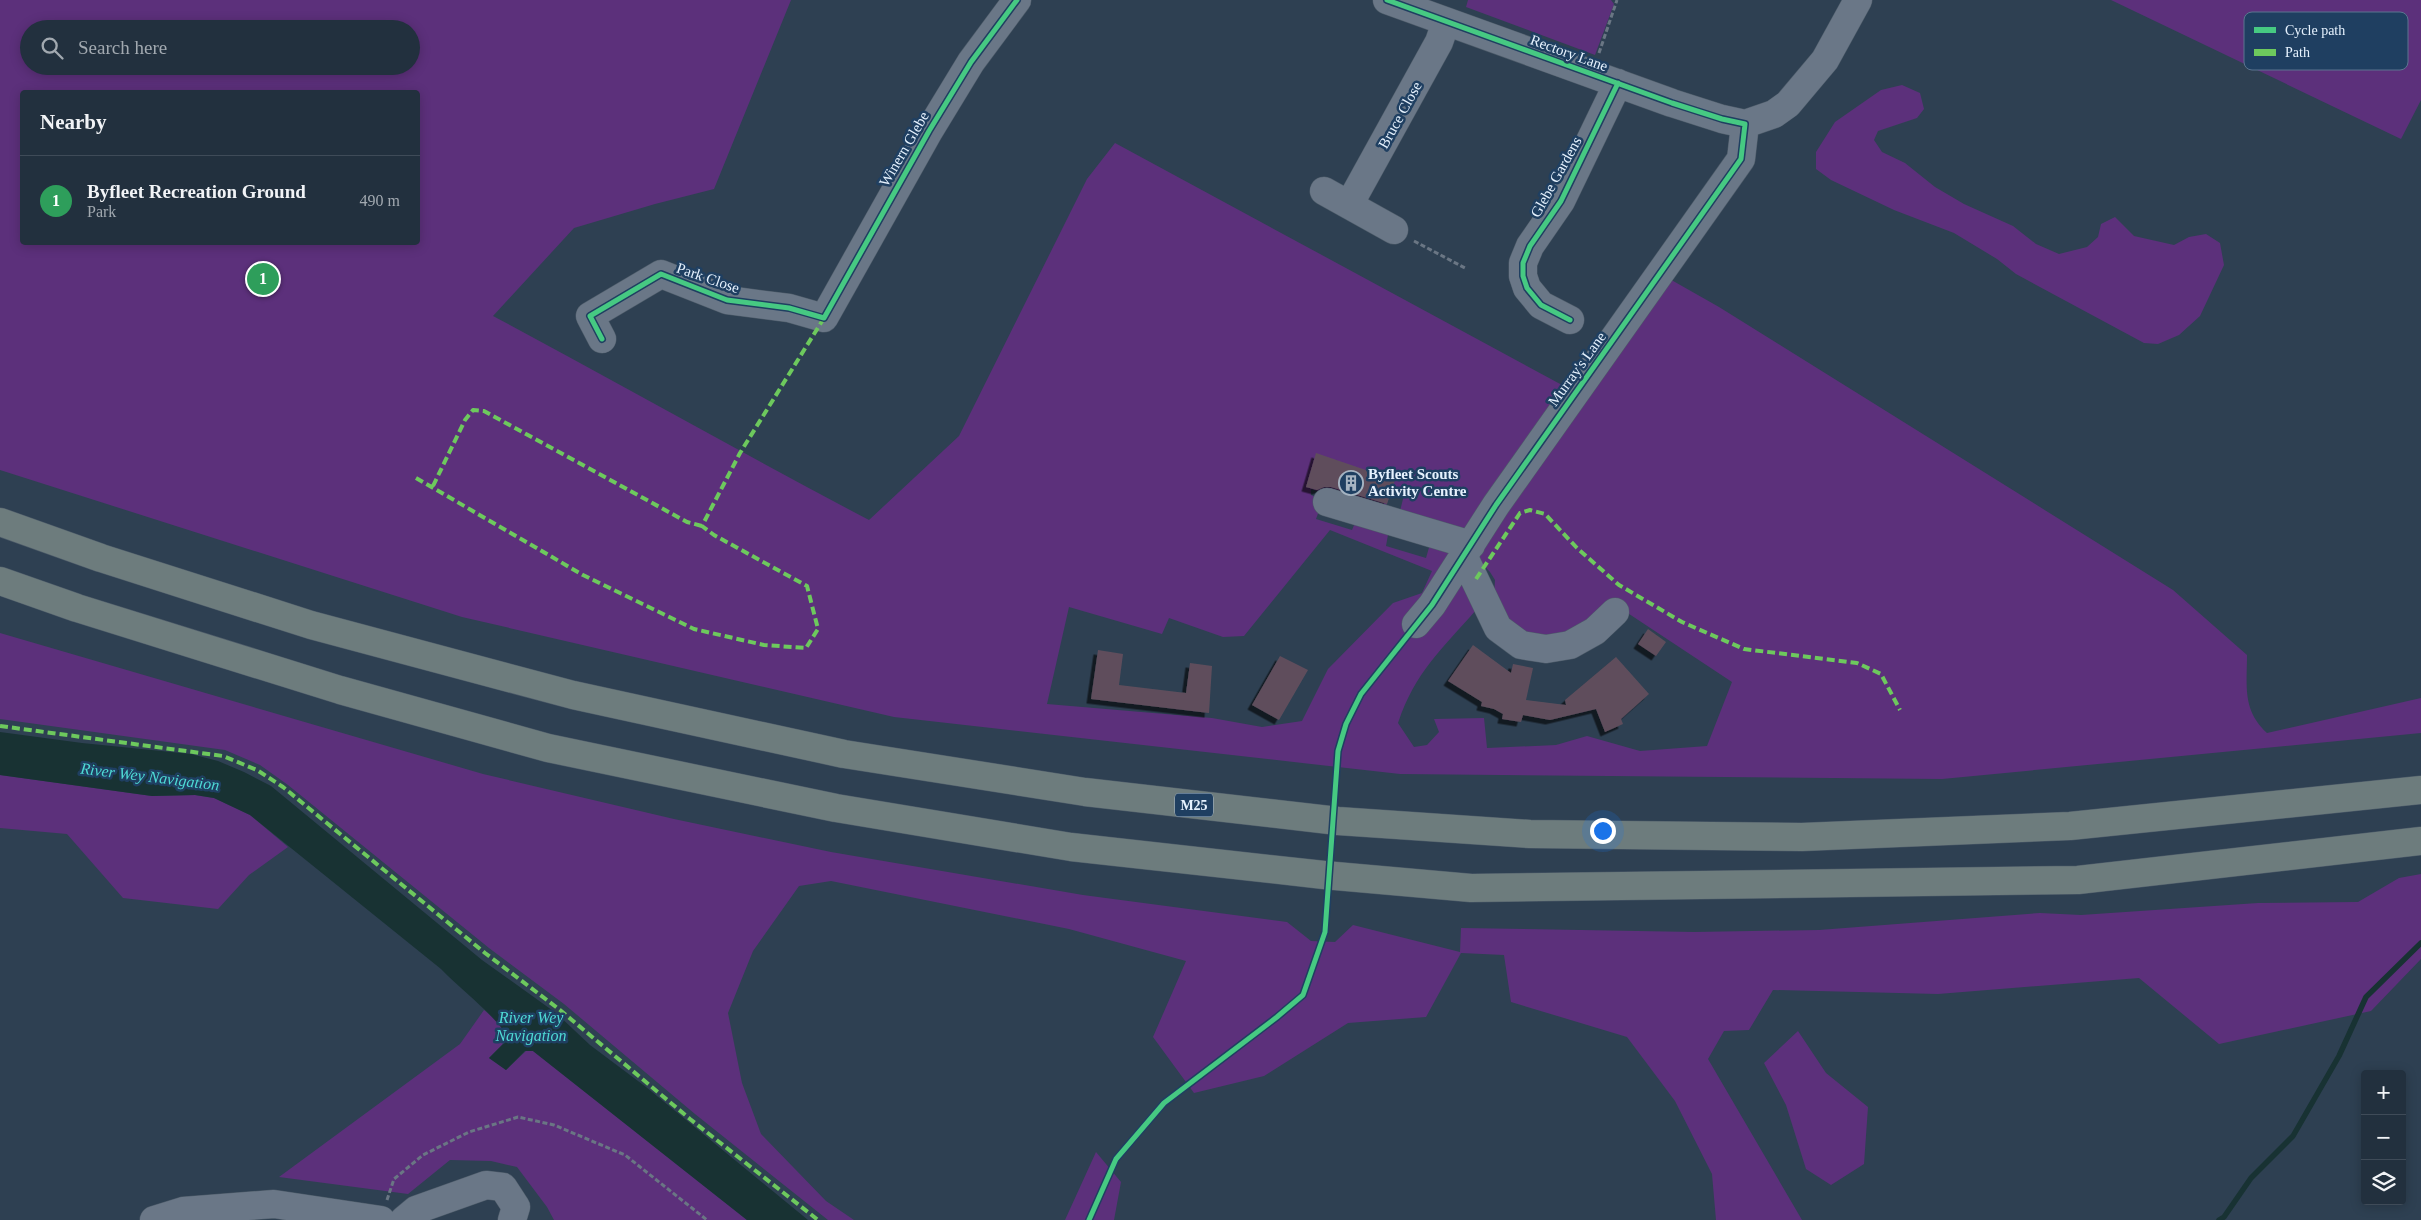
<!DOCTYPE html>
<meta charset="utf-8">
<style>
body{margin:0;font-family:"Times New Roman",serif;background:#2a3845;color:#f1f3f6}
.controls{position:absolute;right:15px;bottom:15px;display:grid;overflow:hidden;border-radius:5px;box-shadow:0 2px 12px #0003}
.controls button{width:45px;height:45px;display:grid;place-items:center;padding:0;border:0;border-bottom:1px solid #3f4b58;background:#22303e;color:#f1f3f6;font:25px sans-serif}
.you{position:absolute;left:1602px;top:830px;width:18px;height:18px;margin:-12px;border:4px solid #fff;border-radius:50%;background:#1a73e8;box-shadow:0 0 0 8px #1a73e833}
.badge{display:grid;place-items:center;width:32px;height:32px;border-radius:50%;background:#a6b4c2;color:#fff;font-size:16px;font-weight:700}
.pin{position:absolute;translate:-50% -50%;border:2px solid #fff;box-shadow:0 1px 5px #0006}
.list{margin:0;padding:0;list-style:none}
h2{display:flex;justify-content:space-between;align-items:center;height:65px;margin:0;padding:0 20px;font-size:21px}
h2 small{font-size:16px;font-weight:400;color:#a2a9b0}
.list li{display:grid;grid-template-columns:32px 1fr auto;gap:15px;align-items:center;box-sizing:border-box;height:90px;padding:0 20px;border-top:1px solid #3f4b58}
.list b{display:block;font-size:19px;white-space:nowrap}
.list p{margin:0;font-size:16px;white-space:nowrap;color:#a2a9b0}
.list em{font-size:16px;font-style:normal;color:#a2a9b0}
.icon{flex:none;width:28px;height:28px;fill:none;stroke:currentColor;stroke-width:2;stroke-linecap:round;stroke-linejoin:round}
.map{position:relative;flex:none;width:2421px;height:1220px;overflow:hidden}
.search{position:absolute;background:#22303e;box-shadow:0 2px 12px #0003;left:20px;top:20px;width:400px;height:55px;display:flex;align-items:center;gap:12px;box-sizing:border-box;padding:0 18px;border-radius:28px;color:#a2a9b0;font-size:19px}
.panel{position:absolute;background:#22303e;box-shadow:0 2px 12px #0003;left:20px;top:90px;width:400px;height:155px;border-radius:5px}
.map>svg:first-child{display:block}
</style>
<div class="map">
<svg width="2421" height="1220" viewBox="0 0 2421 1220">
<defs>
<filter id="shadow"><feDropShadow dx="-4.5" dy="4.5" stdDeviation="0" flood-color="#0009"/></filter>
</defs>
<rect width="100%" height="100%" fill="#2e4052"/>
<path fill="#5c307b" fill-rule="evenodd" d="M0 0H791L714 189 655 204 574 228 493 316C619 383 743 454 869 520L959 436 1087 179 1115 143 1562 385 1652 269 1719 307 2173 590 2247 655C2247 686 2242 710 2267 733L2421 698V733L1942 779 1400 774 894 717 462 617 0 470ZM29 29H411V66H29ZM22 92H418V242H22ZM1311 489 1323 493 1325 489 1367 501 1384 512 1391 491 1404 495 1400 511 1430 544 1426 558 1386 546 1389 529 1357 518 1352 530 1316 519 1323 500 1311 495ZM1330 530 1432 571 1422 593 1393 603 1328 669 1302 721 1262 727 1212 718 1047 704 1069 607 1162 634 1169 618 1223 637 1244 636ZM1474 555 1490 572 1495 580 1494 597 1515 633 1565 640 1611 602 1732 682 1707 746 1640 751 1587 736 1556 745 1487 748 1484 718 1434 719 1439 732 1427 745 1414 747 1398 723C1415 672 1442 649 1476 610Z
M1468 0H1611L1614 4 1595 55 1466 7Z
M2111 0H2421V100L2401 139Z
M1902 85 1920 93 1924 109 1917 118 1878 131 1874 140 1882 152 1905 163 1935 187 1964 204 2013 226 2036 244 2059 254 2087 247 2098 237 2101 224 2115 217 2134 236 2174 245 2189 237 2206 234 2220 243 2224 265 2200 316 2179 335 2158 344 2144 343 2016 274 1997 259 1954 233 1894 210 1831 180 1816 169V152L1835 122 1881 90Z
M0 633 483 774 674 819 831 852 1083 895 1287 922 1311 941 1335 942 1353 925 1460 952 1461 928 1694 932 1819 930 2040 913 2081 915 2258 903 2358 902 2399 878 2421 874V959L2371 1011 2219 1044 2139 978 1938 994 1773 990 1749 1030 1724 1031 1708 1059 1802 1220H1716L1712 1174 1675 1101 1627 1037 1511 1002 1504 955 1461 953 1426 1017 1348 1023 1264 1076 1194 1093 1153 1037 1186 961 1069 929 831 881 799 886 753 951 728 1013 742 1083 761 1134 826 1201 854 1220H828L695 1114 564 1004 489 948 288 785 260 765 225 750 0 719Z
M0 775 152 796 195 795 214 798 250 815 288 847 249 875 218 909 123 898 67 834 0 828Z
M484 1010 496 1020 509 1038 489 1058 506 1070 526 1051H533L747 1220H554L547 1207 517 1167 491 1161 450 1160 408 1194 279 1177 460 1044Z
M1798 1031 1826 1073 1868 1107 1864 1164 1831 1185 1806 1169 1786 1105 1764 1063Z
M1096 1152 1121 1182 1114 1220H1065Z"/>
<path fill="#183233" d="M0 732 82 743 191 754 218 761 244 772 271 786 482 960 556 1013 590 1045 646 1087 808 1220H747L533 1051H525L506 1070 489 1058 509 1038C491 1011 463 992 441 969L250 815 214 798 195 795 152 796 0 775Z"/>
<g fill="none" stroke-linecap="round" stroke-linejoin="round">
<path stroke="#183233" stroke-width="5.5" d="M2219 1220 2224 1217 2251 1178 2293 1136 2339 1056 2366 997 2421 943"/>
</g>
<path fill="#5f4e5c" filter="url(#shadow)" d="M1316 453 1395 480 1387 504 1331 487H1324L1317 490 1306 487Z
M1648 629 1666 642 1656 656 1638 644Z
M1473 645 1511 673 1513 664 1533 668 1526 700 1566 705 1565 700 1616 657 1649 694 1621 719 1623 724 1605 732 1596 709 1550 720 1523 715 1521 722 1502 719 1503 714 1494 709 1481 706 1482 702 1448 681Z
M1098 650 1123 654 1119 685 1186 693 1190 663 1212 666 1209 713 1091 699Z
M1280 656 1308 670 1279 720 1252 705Z"/>
<g fill="none" stroke-linecap="round" stroke-linejoin="round">
<defs>
<path id="minor" d="M1387 0 1672 103 1722 119 1745 124 1774 114 1788 104 1825 60 1858 0
M1324 191 1394 230
M1349 205 1439 42 1446 22
M1570 320 1541 305 1527 288 1523 276V263L1530 246 1561 201 1618 83
M602 339 590 316 661 274 727 300 789 308 824 318 929 131 971 62 1017 0
M1327 502 1471 545
M1464 557 1498 628 1521 645 1546 649 1570 645 1595 631 1615 612
M1416 624 1432 605 1496 505 1741 159 1745 124
M154 1220 183 1211 274 1204 381 1220
M404 1220 416 1210 486 1185 503 1187 516 1207 512 1220"/>
<path id="highway" d="M0 522 101 558 311 625 573 695 844 754 1085 792 1338 821 1530 834 1802 837 2070 826 2421 790
M0 581 77 608 340 690 548 748 836 808 1071 847 1324 875 1471 888 2078 880 2421 841"/>
</defs>
<use href="#minor" stroke="#4d5b69" stroke-width="29"/>
<use href="#highway" stroke="#4d5b69" stroke-width="29"/>
<path stroke="#6a7684" stroke-width="3" stroke-dasharray="5 2.5" stroke-linecap="butt" d="M1599 53 1617 0
M1414 241 1465 268
M387 1200 394 1179 423 1155 469 1132 518 1117 554 1125 625 1155 707 1220"/>
<use href="#minor" stroke="#6a7787" stroke-width="28"/>
<use href="#highway" stroke="#6d7c7d" stroke-width="28"/>
<path stroke="#6dc95d" stroke-width="4" stroke-dasharray="8 4" stroke-linecap="butt" d="M416 478 583 575 694 629 764 645 806 648 818 629 807 586 714 535 702 526 740 453 824 318
M433 486 465 420 473 410 484 411 687 522 702 526
M1476 579 1520 513 1530 510 1545 514 1577 548 1619 585 1682 622 1744 649 1857 663 1881 674 1900 710
M0 726 223 756 257 770 283 787 485 953 560 1010 690 1119 818 1220"/>
<defs>
<path id="cycleway" d="M1570 320 1541 305 1527 288 1523 276V263L1530 246 1561 201 1618 83
M602 339 590 316 661 274 727 300 789 308 824 318 929 131 971 62 1017 0
M1089 1220 1116 1159 1164 1103 1277 1017 1303 995 1325 932 1338 751 1346 724 1361 694 1432 605 1496 505 1741 159 1745 124 1722 119 1672 103 1387 0"/>
</defs>
<use href="#cycleway" stroke="#1f3f61" stroke-width="8"/>
<use href="#cycleway" stroke="#46c982" stroke-width="5"/>
</g>
<defs>
<symbol id="building-ring" viewBox="-11 -11 22 22"><circle r="9.5" fill="#1f3f61" stroke="#a6b4c2" stroke-width="1.5"/><path d="M-4-6H4V6H1V3H-1V6H-4ZM-2.5-4.3h1.7v1.8h-1.7ZM.8-4.3h1.7v1.8H.8ZM-2.5-1h1.7V.8h-1.7ZM.8-1h1.7V.8H.8Z" fill="#a6b4c2"/></symbol>
</defs>
<g fill-rule="evenodd">
<use href="#building-ring" x="1337" y="469" width="28" height="28"/>
</g>
<g text-anchor="middle" stroke-width="5" stroke-linejoin="round" paint-order="stroke">
<rect fill="#1f3f61" stroke="#aabccf" stroke-width="1" x="1175" y="793.5" width="38" height="23" rx="4"/>
<g font-size="14" font-weight="bold" fill="#e6f2fe">
<text x="1194" y="810">M25</text>
</g>
<g font-size="15" fill="#e6f2fe" stroke="#1f3f61">
<text transform="translate(1569 53) rotate(20)" y="5">Rectory Lane</text>
<text transform="translate(1400 115) rotate(-61)" y="5">Bruce Close</text>
<text transform="translate(904 149) rotate(-60)" y="5">Winern Glebe</text>
<text transform="translate(1556 177) rotate(-61)" y="5">Glebe Gardens</text>
<text transform="translate(708 278) rotate(19)" y="5">Park Close</text>
<text transform="translate(1577 369) rotate(-54)" y="5">Murray's Lane</text>
</g>
<g font-size="15" font-weight="bold" fill="#e6f2fe" stroke="#1f3f61" text-anchor="start">
<text x="1368" y="479">Byfleet Scouts<tspan x="1368" dy="17">Activity Centre</tspan></text>
</g>
<g font-size="16" font-style="italic" fill="#4edad5" stroke="#1f3f61">
<text transform="translate(150 776) rotate(7)" y="6">River Wey Navigation</text>
<text x="531" y="1023">River Wey<tspan x="531" dy="18">Navigation</tspan></text>
</g>
</g>
<rect x="2244" y="12" width="164" height="58" rx="8" fill="#1f3f61" stroke="#5b7590" stroke-width="1"/>
<rect x="2254" y="27" width="22" height="6" fill="#46c982"/>
<rect x="2254" y="49" width="22" height="7" fill="#6dc95d"/>
<g font-size="14" fill="#e6f2fe">
<text x="2285" y="35">Cycle path</text>
<text x="2285" y="57">Path</text>
</g>
</svg>
<div class="controls">
<button>+</button>
<button>−</button>
<button><svg class="icon" aria-label="layers" viewBox="0 0 24 24"><path d="M12 4l9 5-9 5-9-5zM3 14l9 5 9-5"/></svg></button>
</div>
<div class="you"></div>
<div class="pin badge" style="left:263px;top:279px;background:#2e9e5b">1</div>
<div class="search"><svg class="icon" aria-label="search" viewBox="0 0 24 24"><circle cx="10" cy="10" r="6"/><path d="M15 15l6 6"/></svg>Search here</div>
<section class="panel">
<h2>Nearby<small></small></h2>
<ul class="list">
<li><span class="badge" style="background:#2e9e5b">1</span><div><b>Byfleet Recreation Ground</b><p>Park</p></div><em>490 m</em></li>
</ul>
</section>
</div>
